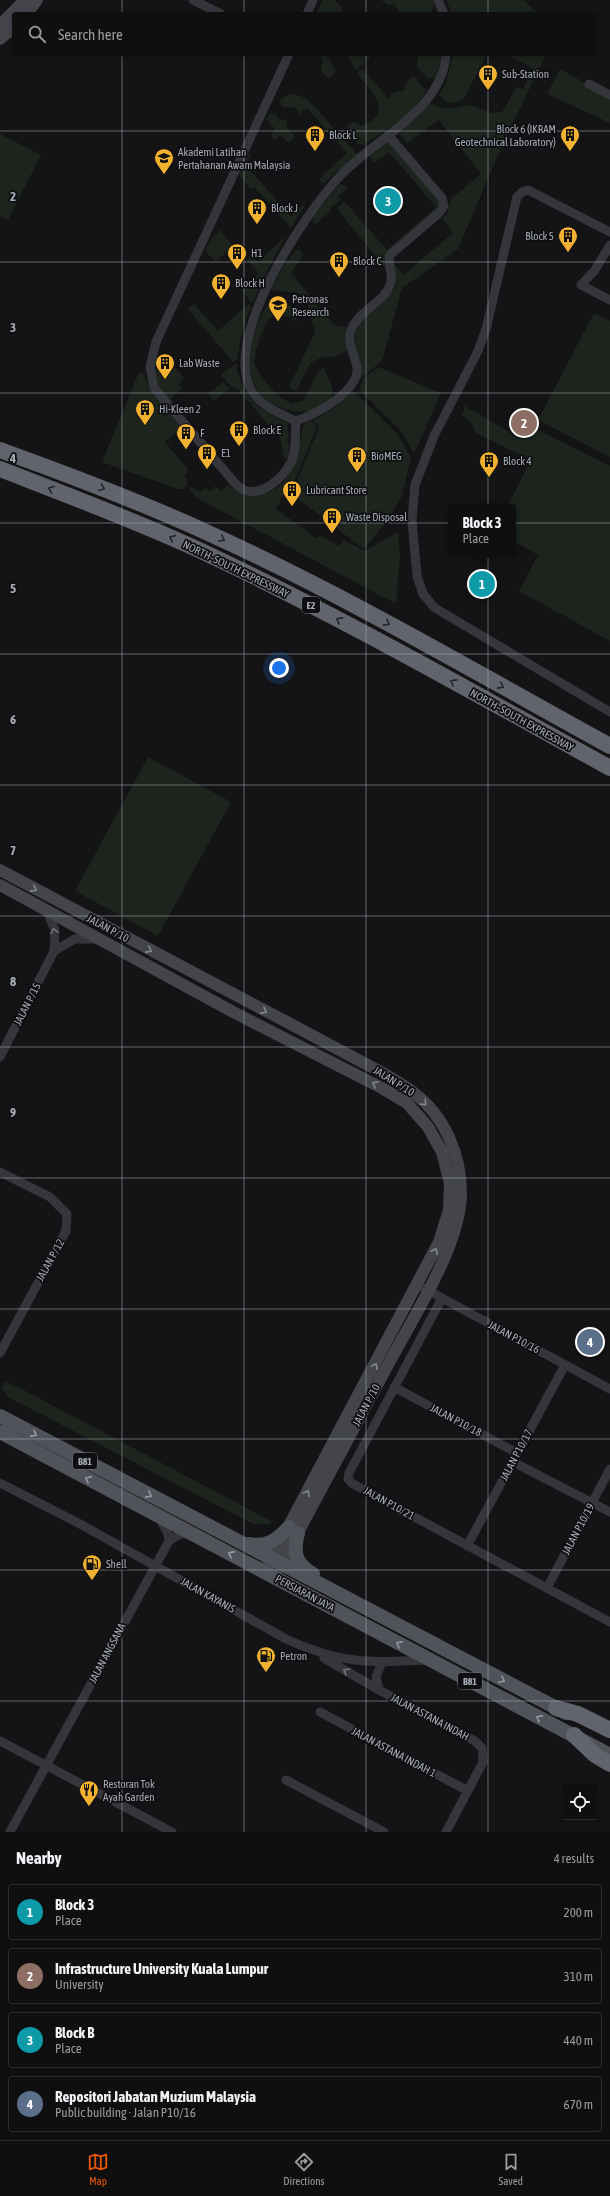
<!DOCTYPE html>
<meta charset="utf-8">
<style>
body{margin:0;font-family:"Asap Condensed",sans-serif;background:#181819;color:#f1f3f6}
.controls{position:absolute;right:12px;bottom:12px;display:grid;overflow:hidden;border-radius:4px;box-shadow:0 2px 6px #0003}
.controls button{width:36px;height:36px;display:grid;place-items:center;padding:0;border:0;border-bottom:1px solid #2f2f30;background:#0f0f10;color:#f1f3f6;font:20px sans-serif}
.you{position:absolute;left:279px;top:668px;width:14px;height:14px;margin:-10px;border:3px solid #fff;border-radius:50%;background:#1a73e8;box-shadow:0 0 0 6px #1a73e833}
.badge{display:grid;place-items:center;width:26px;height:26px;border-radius:50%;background:#ea580c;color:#fff;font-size:13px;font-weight:700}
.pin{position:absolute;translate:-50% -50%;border:2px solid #fff;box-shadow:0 1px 4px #0006}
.popup{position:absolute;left:448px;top:504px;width:68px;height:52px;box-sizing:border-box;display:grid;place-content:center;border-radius:4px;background:#0f0f10;filter:drop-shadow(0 1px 3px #0005);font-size:13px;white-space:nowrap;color:#9b9c9f}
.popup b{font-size:15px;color:#f1f3f6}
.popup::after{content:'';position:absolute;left:50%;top:100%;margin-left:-8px;border:8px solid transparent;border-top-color:#0f0f10}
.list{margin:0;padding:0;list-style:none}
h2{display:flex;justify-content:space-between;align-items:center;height:52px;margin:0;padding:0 16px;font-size:17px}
h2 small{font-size:13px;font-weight:400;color:#9b9c9f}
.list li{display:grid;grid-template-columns:26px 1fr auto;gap:12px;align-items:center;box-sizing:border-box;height:56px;margin:0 8px 8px;padding:0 8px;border:1px solid #2f2f30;border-radius:4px}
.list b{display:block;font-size:15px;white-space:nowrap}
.list p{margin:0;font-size:13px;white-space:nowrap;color:#9b9c9f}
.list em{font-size:13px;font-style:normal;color:#9b9c9f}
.icon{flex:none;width:22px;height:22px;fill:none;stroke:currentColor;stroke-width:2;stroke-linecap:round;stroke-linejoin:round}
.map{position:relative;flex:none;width:610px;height:1832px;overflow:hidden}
.search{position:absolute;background:#0f0f10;box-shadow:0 2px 6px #0003;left:12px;right:12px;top:12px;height:44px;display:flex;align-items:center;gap:10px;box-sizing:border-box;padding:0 14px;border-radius:4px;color:#9b9c9f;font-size:15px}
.sheet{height:308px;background:#0f0f10}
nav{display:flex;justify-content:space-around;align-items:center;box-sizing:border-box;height:56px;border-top:1px solid #2f2f30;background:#0f0f10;font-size:11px;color:#9b9c9f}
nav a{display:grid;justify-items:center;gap:2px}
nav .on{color:#ea580c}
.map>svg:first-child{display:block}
</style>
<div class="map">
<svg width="610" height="1832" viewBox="0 0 610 1832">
<rect width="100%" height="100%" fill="#141416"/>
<path fill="#1c241d" d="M323 0H335L343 9 338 14H316Z
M381 0H434L433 8 430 14H402L393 4 388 5Z
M447 0H523L540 14H451Z
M317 54H326L336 72 328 78 321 71 323 59Z
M346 54H370V57L356 70Z
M418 54H442L436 77 428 79 417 67Z
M453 54H487L465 97C456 106 447 104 439 95L446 83Z
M506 54H546L500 150 458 249 402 288 382 361 360 379V361L354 347 356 331 360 322 394 290 396 286 391 270 395 264 403 275 453 233 442 218 447 214 451 199 481 174 439 120 407 143 398 132 429 103 445 109 469 105 493 113 502 112 517 87 523 89 533 68Z
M362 69 388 98 395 92 404 91 406 83 414 76 426 91C411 116 388 129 364 144H358L345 129 354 121 361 126C396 114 371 91 357 74Z
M560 69 610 97V123L547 94Z
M292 93 305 98 314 106 357 154 344 169H340L323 184 319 179 347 153 307 108 300 114 294 107 283 108 280 104 281 99Z
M270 114H275L280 119 287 121V127L295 137 288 143 281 135 275 140 271 136 274 128 266 119Z
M0 134 41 155 8 220 0 216Z
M388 137 441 201V206L401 240 386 269 337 209 344 201 387 250 436 207 389 152 374 163 368 153Z
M249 153 251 156 246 163 247 167 291 216 307 202 291 228 254 187 251 189 239 175Z
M340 184 348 187 339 196 341 200 330 208 331 211 316 224 313 222V216Z
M220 230 233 246 215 262 205 250 210 240Z
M286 236 270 265 252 303 242 290 259 273 247 260 251 255 258 262Z
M297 249 304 254 291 273 334 325 347 327V350L333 357H323L312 362 307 369 296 391 289 387 315 332 307 302 298 293 271 290 285 263Z
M194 304 218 331 249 304 251 307 242 332 237 360 233 362 188 309Z
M270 304 290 305 297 311V322L290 317 275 314C262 324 256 348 254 364 264 381 275 397 293 404L304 400 318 371 324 368C327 376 337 391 330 400 315 418 281 413 265 399 256 391 248 373 249 361 249 342 258 322 266 306Z
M594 313 610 321V457L538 420Z
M164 354 184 378 179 384 181 388 170 400C155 383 150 381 157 357Z
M237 362V371L245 391 241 395 239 390 232 387 221 375Z
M378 367 441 393 414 454 401 431 359 390 363 379Z
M139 372 144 374 150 390 182 428 165 442 189 470 185 476 188 484 184 489H178L102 462Z
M223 382 229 389 214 401 208 394Z
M353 391 398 434 411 457 402 496 387 521 364 549 294 496V488L319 427 313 420 330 411Z
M247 393C259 412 271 413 288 424L289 457 284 459 279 433 275 432 243 395Z
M465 406 517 437 534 428 610 466V641L519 591 538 555 513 541V507H507L531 460 476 433 472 423 462 415Z
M312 421 317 427 291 490 283 495 276 509 316 538 321 536 339 546 344 540 365 551 398 532 400 556 396 604 197 498 188 488 192 487 201 492 205 488 211 491 215 486 221 491 228 485C254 500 280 497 293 467 299 454 300 438 304 424Z
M148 757 231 802 158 936 75 891Z
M5 1382 14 1385 273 1522 269 1524H253L8 1397 2 1388Z"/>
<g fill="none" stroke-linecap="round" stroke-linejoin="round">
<path stroke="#35363b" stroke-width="9" d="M193 0 221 14
M438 0 444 14
M307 14 313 0
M289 54 156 342 150 367 154 388 234 482C237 485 240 488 244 490 263 497 284 477 291 462 297 450 295 434 296 421
M589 84 610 95
M388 135 442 198 444 206 439 213 390 255C387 265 394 276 390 285 385 301 359 311 352 328 346 340 353 352 356 363 365 389 316 414 296 421 281 414 263 407 253 393 219 342 304 214 340 176 374 139 443 110 446 54
M610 232 528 190 522 192 517 197 486 329 478 351 434 436 415 485 412 521 417 576 423 594 435 608 610 712
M610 245 595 270 581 285 610 300
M54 951 75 939H95
M0 1057 54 951 55 930 47 912
M0 1172 50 1197 67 1214 66 1231 0 1353
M418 1285 610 1389
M442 1298 349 1473 348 1479 353 1484 610 1622
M394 1387 517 1453
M513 1462 610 1512
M0 1483 82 1525 286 1639C341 1664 369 1663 428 1660
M159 1517 168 1534 169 1541
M467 1546 565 1365
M547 1588 610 1469
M324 1658 379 1690 475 1741 482 1748 483 1762 446 1832
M379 1690 376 1677 382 1662
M320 1712 468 1791
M0 1741 172 1832
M286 1780 384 1832
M10 1832 169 1541 180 1534H190"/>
<path stroke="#43454b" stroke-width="12" d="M26 14 37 0
M0 25 25 0
M0 39 14 27
M0 870 381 1072C392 1079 404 1085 414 1093 445 1116 461 1156 461 1193 461 1244 414 1316 390 1361 351 1433 312 1505 274 1577
M0 885 235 1013 382 1088 407 1103 428 1127 442 1152 450 1183 449 1210 439 1242 267 1567"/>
<path stroke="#51535a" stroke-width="14" d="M0 1416 566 1713
M0 1432 610 1755
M298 1533C293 1553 295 1563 313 1574
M248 1544C267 1547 276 1541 289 1527"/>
<path stroke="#61646c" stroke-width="16" d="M0 450C69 475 139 501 206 532 345 595 477 673 610 746
M0 469C67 495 134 520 199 550 340 616 474 693 610 768
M556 1708 578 1714 610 1730
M574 1735 595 1755 610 1764"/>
</g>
<defs><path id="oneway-chevron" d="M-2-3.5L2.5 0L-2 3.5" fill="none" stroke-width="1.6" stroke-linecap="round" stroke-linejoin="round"/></defs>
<g stroke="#242428">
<use href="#oneway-chevron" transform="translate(102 488) rotate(20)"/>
<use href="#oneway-chevron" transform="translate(51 489) rotate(-159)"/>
<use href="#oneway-chevron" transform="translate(172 538) rotate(-156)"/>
<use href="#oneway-chevron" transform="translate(222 539) rotate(26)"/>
<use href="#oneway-chevron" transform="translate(339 620) rotate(-151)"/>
<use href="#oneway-chevron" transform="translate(387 623) rotate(29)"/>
<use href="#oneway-chevron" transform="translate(453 682) rotate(-151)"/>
<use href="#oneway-chevron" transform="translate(501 686) rotate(29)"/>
</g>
<g stroke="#838791">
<use href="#oneway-chevron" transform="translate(34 889) rotate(28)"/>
<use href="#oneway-chevron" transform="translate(149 950) rotate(28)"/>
<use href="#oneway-chevron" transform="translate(264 1011) rotate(28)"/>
<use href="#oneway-chevron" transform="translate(375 1084) rotate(-153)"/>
<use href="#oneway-chevron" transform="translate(424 1103) rotate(46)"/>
<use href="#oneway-chevron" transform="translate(435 1251) rotate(-63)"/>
<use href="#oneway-chevron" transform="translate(375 1366) rotate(-62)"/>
<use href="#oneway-chevron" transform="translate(307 1493) rotate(-62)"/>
</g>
<g stroke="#73767f">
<use href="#oneway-chevron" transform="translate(54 931) rotate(-103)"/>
<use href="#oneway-chevron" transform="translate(346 1671) rotate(-149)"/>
</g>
<g stroke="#9599a4">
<use href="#oneway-chevron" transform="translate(34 1434) rotate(28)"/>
<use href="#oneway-chevron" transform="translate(88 1479) rotate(-152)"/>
<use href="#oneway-chevron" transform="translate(149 1495) rotate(28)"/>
<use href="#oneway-chevron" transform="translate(231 1554) rotate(-152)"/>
<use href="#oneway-chevron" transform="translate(399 1644) rotate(-152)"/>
<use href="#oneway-chevron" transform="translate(502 1680) rotate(27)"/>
<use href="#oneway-chevron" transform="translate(539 1718) rotate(-152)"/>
</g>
<path fill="none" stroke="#a6abb6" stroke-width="1" stroke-opacity="0.55" d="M122 0V14M244 0V14M366 0V14M488 0V14M122 54V1832M244 54V1832M366 54V1832M488 54V1832M0 131H610M0 262H610M0 393H610M0 523H610M0 654H610M0 785H610M0 916H610M0 1047H610M0 1178H610M0 1309H610M0 1439H610M0 1570H610M0 1701H610"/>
<defs>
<symbol id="building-pin" viewBox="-11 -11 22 30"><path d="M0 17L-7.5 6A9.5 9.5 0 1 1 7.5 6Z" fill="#f1b231" stroke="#0f0f11"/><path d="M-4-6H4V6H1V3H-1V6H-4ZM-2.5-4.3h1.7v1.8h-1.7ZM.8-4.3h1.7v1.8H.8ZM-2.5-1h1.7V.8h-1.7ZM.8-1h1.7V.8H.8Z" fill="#111"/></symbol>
<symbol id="university-pin" viewBox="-11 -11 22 30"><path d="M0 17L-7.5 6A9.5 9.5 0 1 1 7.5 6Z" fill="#f1b231" stroke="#0f0f11"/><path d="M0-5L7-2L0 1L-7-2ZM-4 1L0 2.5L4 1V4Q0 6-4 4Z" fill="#111"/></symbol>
<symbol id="fuel-pin" viewBox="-11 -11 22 30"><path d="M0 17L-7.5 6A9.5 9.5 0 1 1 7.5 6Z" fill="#f1b231" stroke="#0f0f11"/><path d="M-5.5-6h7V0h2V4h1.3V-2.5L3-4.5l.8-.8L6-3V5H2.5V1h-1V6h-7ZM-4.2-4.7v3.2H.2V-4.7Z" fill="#111"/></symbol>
<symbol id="restaurant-pin" viewBox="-11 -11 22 30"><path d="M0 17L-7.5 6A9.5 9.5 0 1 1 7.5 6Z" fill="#f1b231" stroke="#0f0f11"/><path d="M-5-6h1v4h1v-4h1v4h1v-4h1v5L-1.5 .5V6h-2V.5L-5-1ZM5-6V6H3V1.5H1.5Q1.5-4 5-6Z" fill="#111"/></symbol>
</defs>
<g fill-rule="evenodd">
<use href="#building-pin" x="477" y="63" width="22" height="30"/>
<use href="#building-pin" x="304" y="124" width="22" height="30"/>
<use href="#building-pin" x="559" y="124" width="22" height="30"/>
<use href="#university-pin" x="153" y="147" width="22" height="30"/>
<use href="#building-pin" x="246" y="197" width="22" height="30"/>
<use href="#building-pin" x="557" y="225" width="22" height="30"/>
<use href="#building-pin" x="226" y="242" width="22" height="30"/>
<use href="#building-pin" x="328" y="250" width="22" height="30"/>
<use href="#building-pin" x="210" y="272" width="22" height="30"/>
<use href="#university-pin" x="267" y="294" width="22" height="30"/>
<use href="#building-pin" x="154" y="352" width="22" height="30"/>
<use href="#building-pin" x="134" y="398" width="22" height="30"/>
<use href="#building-pin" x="228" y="419" width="22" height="30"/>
<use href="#building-pin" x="175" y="422" width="22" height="30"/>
<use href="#building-pin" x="196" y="442" width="22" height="30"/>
<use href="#building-pin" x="346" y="445" width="22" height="30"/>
<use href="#building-pin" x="478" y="450" width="22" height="30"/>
<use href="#building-pin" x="281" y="479" width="22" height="30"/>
<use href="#building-pin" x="321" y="506" width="22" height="30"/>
<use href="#fuel-pin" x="81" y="1553" width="22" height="30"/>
<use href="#fuel-pin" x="255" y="1645" width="22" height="30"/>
<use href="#restaurant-pin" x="78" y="1779" width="22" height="30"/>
</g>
<g text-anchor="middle" stroke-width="3.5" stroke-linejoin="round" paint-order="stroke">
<g fill="#0f0f11" stroke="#797c84" stroke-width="1">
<rect x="302" y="597" width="18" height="16" rx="3"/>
<rect x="73" y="1453" width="24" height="16" rx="3"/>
<rect x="458" y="1673" width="24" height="16" rx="3"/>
</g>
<g font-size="10" font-weight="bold" fill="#a6abb6">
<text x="311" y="609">E2</text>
<text x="85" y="1465">B81</text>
<text x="470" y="1685">B81</text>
</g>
<g font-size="11" fill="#a6abb6" stroke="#0f0f11" text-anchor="start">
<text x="502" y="78">Sub-Station</text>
<text x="556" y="133" text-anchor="end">Block 6 (IKRAM<tspan x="556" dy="13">Geotechnical Laboratory)</tspan></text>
<text x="329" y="139">Block L</text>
<text x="178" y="156">Akademi Latihan<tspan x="178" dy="13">Pertahanan Awam Malaysia</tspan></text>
<text x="271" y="212">Block J</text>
<text x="554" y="240" text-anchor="end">Block 5</text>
<text x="251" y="257">H1</text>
<text x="353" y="265">Block C</text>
<text x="235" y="287">Block H</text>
<text x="292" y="303">Petronas<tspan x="292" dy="13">Research</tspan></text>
<text x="179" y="367">Lab Waste</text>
<text x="159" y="413">Hi-Kleen 2</text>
<text x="253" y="434">Block E</text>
<text x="200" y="437">F</text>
<text x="221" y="457">E1</text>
<text x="371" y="460">BioMEG</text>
<text x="503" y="465">Block 4</text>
<text x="306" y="494">Lubricant Store</text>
<text x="346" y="521">Waste Disposal</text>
<text x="106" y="1568">Shell</text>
<text x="280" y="1660">Petron</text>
<text x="103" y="1788">Restoran Tok<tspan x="103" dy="13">Ayah Garden</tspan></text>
</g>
<g font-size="11" fill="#a6abb6" stroke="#0f0f11">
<text transform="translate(236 569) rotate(26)" y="4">NORTH–SOUTH EXPRESSWAY</text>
<text transform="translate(522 720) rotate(29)" y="4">NORTH–SOUTH EXPRESSWAY</text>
<text transform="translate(108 928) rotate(28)" y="4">JALAN P/10</text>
<text transform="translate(27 1004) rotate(-63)" y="4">JALAN P/15</text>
<text transform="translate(394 1081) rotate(32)" y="4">JALAN P/10</text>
<text transform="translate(50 1260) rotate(-61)" y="4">JALAN P/12</text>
<text transform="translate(514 1337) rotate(28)" y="4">JALAN P10/16</text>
<text transform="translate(366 1405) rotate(-62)" y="4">JALAN P/10</text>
<text transform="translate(456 1420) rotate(28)" y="4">JALAN P10/18</text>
<text transform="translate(516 1455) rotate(-62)" y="4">JALAN P10/17</text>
<text transform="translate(389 1503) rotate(29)" y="4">JALAN P10/21</text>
<text transform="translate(578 1529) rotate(-62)" y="4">JALAN P10/19</text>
<text transform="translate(305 1593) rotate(28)" y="4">PERSIARAN JAYA</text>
<text transform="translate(208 1595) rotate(29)" y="4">JALAN KAYANIS</text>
<text transform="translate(107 1653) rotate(-62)" y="4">JALAN ANGSANA</text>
<text transform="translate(430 1717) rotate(28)" y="4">JALAN ASTANA INDAH</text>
<text transform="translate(394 1752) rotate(28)" y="4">JALAN ASTANA INDAH 1</text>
</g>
</g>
<g font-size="13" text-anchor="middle" font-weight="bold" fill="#a6abb6" stroke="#0f0f11" stroke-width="3.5" stroke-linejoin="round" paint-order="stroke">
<text x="13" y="201">2</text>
<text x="13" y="332">3</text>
<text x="13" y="463">4</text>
<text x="13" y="593">5</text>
<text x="13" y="724">6</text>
<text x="13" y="855">7</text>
<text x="13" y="986">8</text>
<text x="13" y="1117">9</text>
</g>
</svg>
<div class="controls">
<button><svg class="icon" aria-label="locate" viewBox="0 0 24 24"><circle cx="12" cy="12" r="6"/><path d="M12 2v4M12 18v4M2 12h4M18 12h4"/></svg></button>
</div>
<div class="you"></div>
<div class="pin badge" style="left:482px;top:584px;background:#0f9aa8">1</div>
<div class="popup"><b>Block 3</b>Place</div>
<div class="pin badge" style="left:524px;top:423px;background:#8d6e63">2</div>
<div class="pin badge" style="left:388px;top:201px;background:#0f9aa8">3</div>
<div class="pin badge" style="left:590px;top:1342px;background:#5c6f8a">4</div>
<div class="search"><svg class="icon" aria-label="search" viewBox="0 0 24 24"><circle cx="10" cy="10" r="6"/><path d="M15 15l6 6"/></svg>Search here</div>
</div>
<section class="sheet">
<h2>Nearby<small>4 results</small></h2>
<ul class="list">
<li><span class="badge" style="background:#0f9aa8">1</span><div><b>Block 3</b><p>Place</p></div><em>200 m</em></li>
<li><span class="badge" style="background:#8d6e63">2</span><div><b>Infrastructure University Kuala Lumpur</b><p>University</p></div><em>310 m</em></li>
<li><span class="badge" style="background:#0f9aa8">3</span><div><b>Block B</b><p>Place</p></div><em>440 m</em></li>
<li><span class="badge" style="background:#5c6f8a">4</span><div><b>Repositori Jabatan Muzium Malaysia</b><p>Public building · Jalan P10/16</p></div><em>670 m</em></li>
</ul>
</section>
<nav>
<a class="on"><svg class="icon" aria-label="map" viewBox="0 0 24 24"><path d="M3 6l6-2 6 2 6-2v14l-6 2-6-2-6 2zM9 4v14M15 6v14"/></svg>Map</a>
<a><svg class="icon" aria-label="directions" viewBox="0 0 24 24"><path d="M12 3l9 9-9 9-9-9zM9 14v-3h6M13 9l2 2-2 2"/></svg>Directions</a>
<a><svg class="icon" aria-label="saved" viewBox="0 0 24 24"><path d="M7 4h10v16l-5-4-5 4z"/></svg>Saved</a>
</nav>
